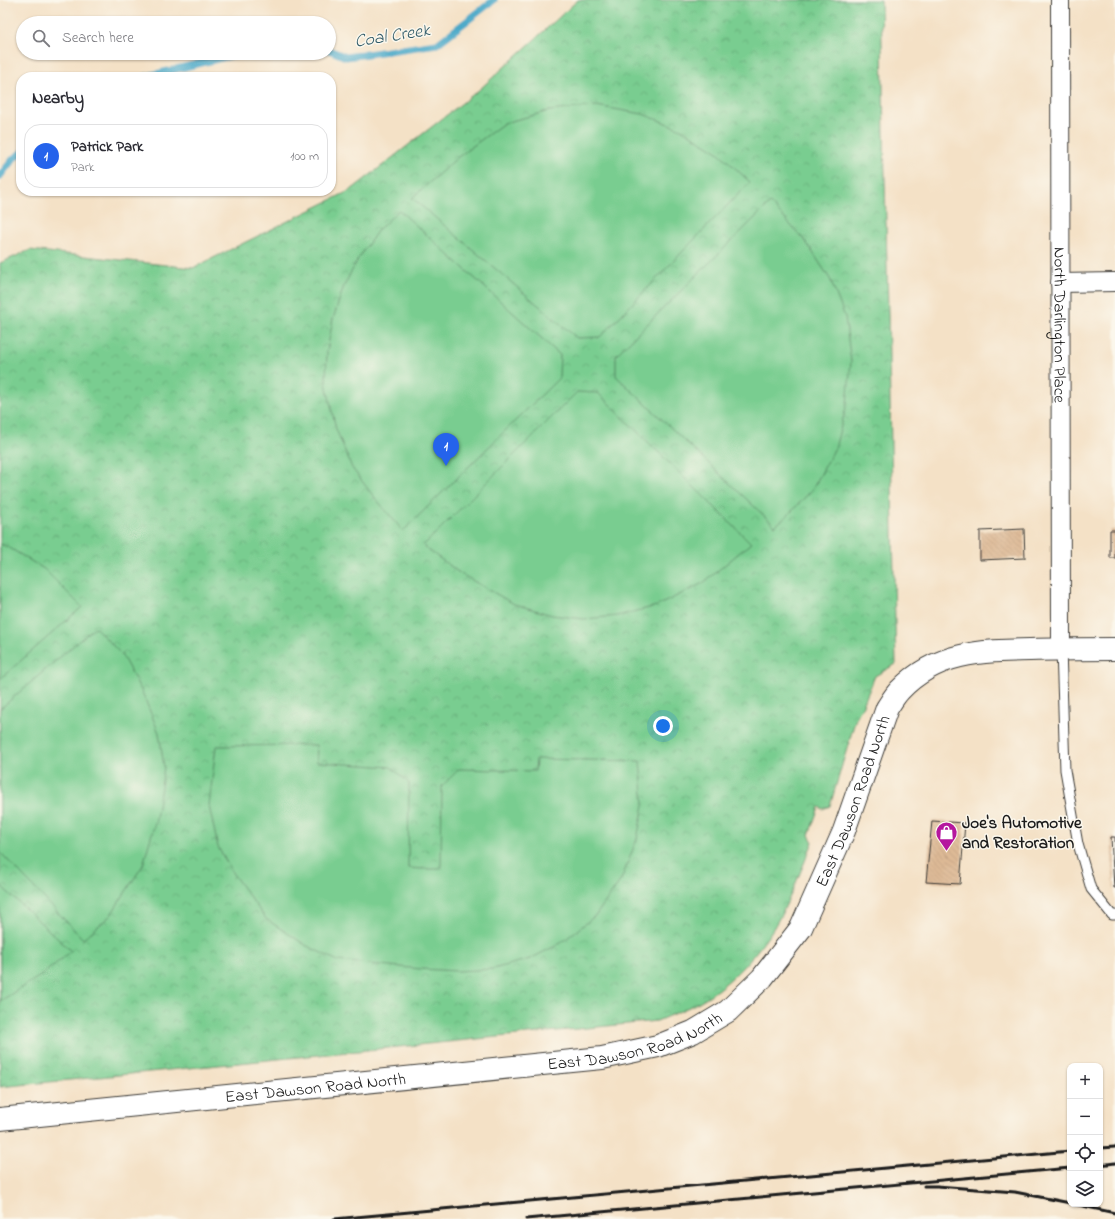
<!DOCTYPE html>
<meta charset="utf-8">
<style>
body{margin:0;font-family:"Indie Flower",sans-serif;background:#f2f2f3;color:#2b2b33}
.controls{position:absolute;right:12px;bottom:12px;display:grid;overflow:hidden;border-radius:8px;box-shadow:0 1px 3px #0004}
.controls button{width:36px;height:36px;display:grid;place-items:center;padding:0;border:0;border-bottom:1px solid #e1e1e2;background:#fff;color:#2b2b33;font:20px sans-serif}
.you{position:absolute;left:663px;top:726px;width:14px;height:14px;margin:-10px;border:3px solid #fff;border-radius:50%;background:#1a73e8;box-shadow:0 0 0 6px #1a73e833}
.badge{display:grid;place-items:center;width:26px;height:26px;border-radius:50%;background:#2563eb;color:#fff;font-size:13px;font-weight:700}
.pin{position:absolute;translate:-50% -33px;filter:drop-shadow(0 1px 2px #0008)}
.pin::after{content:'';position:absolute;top:21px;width:14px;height:12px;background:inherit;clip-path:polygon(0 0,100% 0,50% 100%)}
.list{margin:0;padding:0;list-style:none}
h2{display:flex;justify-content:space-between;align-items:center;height:52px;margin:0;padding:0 16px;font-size:17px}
h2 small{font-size:13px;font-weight:400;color:#7c7c81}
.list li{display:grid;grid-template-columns:26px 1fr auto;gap:12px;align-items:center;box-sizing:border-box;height:64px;margin:0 8px 8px;padding:0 8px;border:1px solid #e1e1e2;border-radius:16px}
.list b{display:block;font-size:15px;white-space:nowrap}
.list p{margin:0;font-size:13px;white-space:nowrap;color:#7c7c81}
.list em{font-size:13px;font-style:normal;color:#7c7c81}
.icon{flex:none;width:22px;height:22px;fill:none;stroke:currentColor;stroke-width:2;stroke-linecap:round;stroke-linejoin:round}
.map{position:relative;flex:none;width:1115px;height:1219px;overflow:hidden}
.search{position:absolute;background:#fff;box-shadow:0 1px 3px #0004;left:16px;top:16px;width:320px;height:44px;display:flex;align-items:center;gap:10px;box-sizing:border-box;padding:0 14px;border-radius:22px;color:#7c7c81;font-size:15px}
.panel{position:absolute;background:#fff;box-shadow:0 1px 3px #0004;left:16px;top:72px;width:320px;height:124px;border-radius:16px}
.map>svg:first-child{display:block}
</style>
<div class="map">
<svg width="1115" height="1219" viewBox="0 0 1115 1219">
<defs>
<pattern id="park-crowns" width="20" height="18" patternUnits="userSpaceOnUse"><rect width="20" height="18" fill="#79cd90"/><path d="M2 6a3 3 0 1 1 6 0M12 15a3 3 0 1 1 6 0" fill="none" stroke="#68af7c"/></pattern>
<pattern id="building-back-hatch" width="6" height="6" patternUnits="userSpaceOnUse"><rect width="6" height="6" fill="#deba96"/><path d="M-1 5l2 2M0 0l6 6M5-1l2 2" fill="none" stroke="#be9f81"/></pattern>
</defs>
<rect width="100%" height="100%" fill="#fbf7ec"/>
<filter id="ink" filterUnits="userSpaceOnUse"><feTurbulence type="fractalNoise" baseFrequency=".025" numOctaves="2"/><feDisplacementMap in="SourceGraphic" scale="8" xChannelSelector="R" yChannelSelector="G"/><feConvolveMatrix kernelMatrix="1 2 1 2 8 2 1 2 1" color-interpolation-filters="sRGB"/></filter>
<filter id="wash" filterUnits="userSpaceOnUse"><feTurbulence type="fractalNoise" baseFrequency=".012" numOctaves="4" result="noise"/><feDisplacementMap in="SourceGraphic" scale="16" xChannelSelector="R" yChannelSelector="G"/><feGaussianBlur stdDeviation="0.9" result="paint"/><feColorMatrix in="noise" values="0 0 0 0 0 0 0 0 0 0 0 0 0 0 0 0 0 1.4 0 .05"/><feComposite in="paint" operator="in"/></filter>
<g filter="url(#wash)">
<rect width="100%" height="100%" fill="#f4e1c6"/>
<path fill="url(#park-crowns)" stroke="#4a7456" d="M578 0H881L896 664 875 676 863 705 856 718 830 806 823 809 819 807 809 835 813 842C800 872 787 909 769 935 751 961 726 987 699 1002 686 1009 671 1015 657 1021L0 1087V263L30 250 193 268 351 190 480 89Z"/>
<path fill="#79cd90" stroke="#4a7456" d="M596 106 643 114 681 129 718 152 750 182 600 337 577 338 412 198 458 157 504 123 549 111Z
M770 203 806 242 830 279 845 317 851 362 847 404 835 448 812 490 787 516 775 526 616 376V355Z
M399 210 560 355 559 378 403 531 371 493 352 468 336 429 326 383 327 351 333 319 344 286 358 259 378 230Z
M577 392 598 393 751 543 703 583 657 606 617 616 584 619 552 615 514 604 461 574 423 546Z
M0 544 8 547 44 569 82 607 0 679Z
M95 627 121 654 142 692 159 733 164 767 156 819 143 865 110 916 83 939 0 852V709Z
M316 745 317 762 391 767 409 783 408 868 424 869H441L442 786 459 769 535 771 536 759 640 761 644 805 637 839 621 880 596 915 561 943 530 959 493 969 458 971 421 969 338 961 307 946 266 919 233 874 218 847 209 806 216 746Z
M0 885 71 951 42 975 0 1001Z"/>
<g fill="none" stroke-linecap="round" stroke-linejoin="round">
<path stroke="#49a8c8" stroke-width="7" d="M329 50 346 57 437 44 494 0
M144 77 242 53
M0 176 14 158 21 153"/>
</g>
<g id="blocks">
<path fill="url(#building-back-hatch)" d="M1024 529 1025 558 980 560V531Z
M1110 530H1115V558H1110Z
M932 821 965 823 960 884 926 882Z
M1111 837H1115V888H1114Z"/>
</g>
</g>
<g filter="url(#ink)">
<use href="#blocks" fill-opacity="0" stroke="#3c3a36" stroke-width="1"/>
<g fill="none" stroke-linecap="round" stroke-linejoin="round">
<defs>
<path id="service" d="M1061 649 1065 770 1078 844 1091 889 1112 915H1115"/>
<g id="minor">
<path id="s1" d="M1060 0 1061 649"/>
<path d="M1060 283 1115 282"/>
</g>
<g id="tertiary">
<path id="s2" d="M0 1119 602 1058 658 1046 693 1032 728 1011 762 978 801 928 844 831 887 708C891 702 895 695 900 690 936 652 981 651 1030 650 1058 649 1087 649 1115 649"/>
</g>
</defs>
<use href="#service" stroke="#3c3a36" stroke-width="11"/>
<use href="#minor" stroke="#3c3a36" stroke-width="20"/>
<use href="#tertiary" stroke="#3c3a36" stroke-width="24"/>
<use href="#service" stroke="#fff" stroke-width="9"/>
<use href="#minor" stroke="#fff" stroke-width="18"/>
<use href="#tertiary" stroke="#fff" stroke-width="22"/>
<path stroke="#1c1c1c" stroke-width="3" d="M1100 1148 1115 1147
M1100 1165 1115 1163
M924 1186H937L1015 1192 1070 1203
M1074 1204 1115 1213
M334 1219 1070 1151
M526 1219 1070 1168"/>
</g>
</g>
<defs>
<symbol id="shop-pin" viewBox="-11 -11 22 30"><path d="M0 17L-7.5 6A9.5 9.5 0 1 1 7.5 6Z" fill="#b5179e" stroke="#fbf7ec"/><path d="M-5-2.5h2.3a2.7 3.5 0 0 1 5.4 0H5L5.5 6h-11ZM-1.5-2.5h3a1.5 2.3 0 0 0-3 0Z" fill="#fff"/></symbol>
</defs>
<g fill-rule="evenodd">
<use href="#shop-pin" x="934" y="820" width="25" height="34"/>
</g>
<g text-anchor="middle" stroke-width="3" stroke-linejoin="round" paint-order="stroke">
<g font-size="17" fill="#1c1c1c" stroke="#fbf7ec">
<text dy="6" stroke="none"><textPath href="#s1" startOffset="325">North Darlington Place</textPath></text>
<text dy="6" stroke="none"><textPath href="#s2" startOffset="989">East Dawson Road North</textPath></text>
<text dy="6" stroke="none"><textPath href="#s2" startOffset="641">East Dawson Road North</textPath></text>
<text dy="6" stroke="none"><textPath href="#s2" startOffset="317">East Dawson Road North</textPath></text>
</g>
<g font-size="17" font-weight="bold" fill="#1c1c1c" stroke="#fbf7ec" text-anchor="start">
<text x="962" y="828">Joe's Automotive<tspan x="962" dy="20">and Restoration</tspan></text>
</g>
<g font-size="18" font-style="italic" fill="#305b69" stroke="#fbf7ec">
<text transform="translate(392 35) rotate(-9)" y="6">Coal Creek</text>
</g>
</g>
</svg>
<div class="controls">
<button>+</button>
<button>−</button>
<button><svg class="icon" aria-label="locate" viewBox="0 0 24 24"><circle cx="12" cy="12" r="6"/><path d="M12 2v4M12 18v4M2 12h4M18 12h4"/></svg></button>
<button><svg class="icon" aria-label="layers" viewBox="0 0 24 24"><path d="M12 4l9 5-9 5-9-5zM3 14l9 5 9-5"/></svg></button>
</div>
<div class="you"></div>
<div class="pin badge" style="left:446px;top:466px">1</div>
<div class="search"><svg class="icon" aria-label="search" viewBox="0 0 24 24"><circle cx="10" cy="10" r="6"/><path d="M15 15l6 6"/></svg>Search here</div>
<section class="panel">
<h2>Nearby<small></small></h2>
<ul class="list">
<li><span class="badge">1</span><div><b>Patrick Park</b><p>Park</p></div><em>100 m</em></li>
</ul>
</section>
</div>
